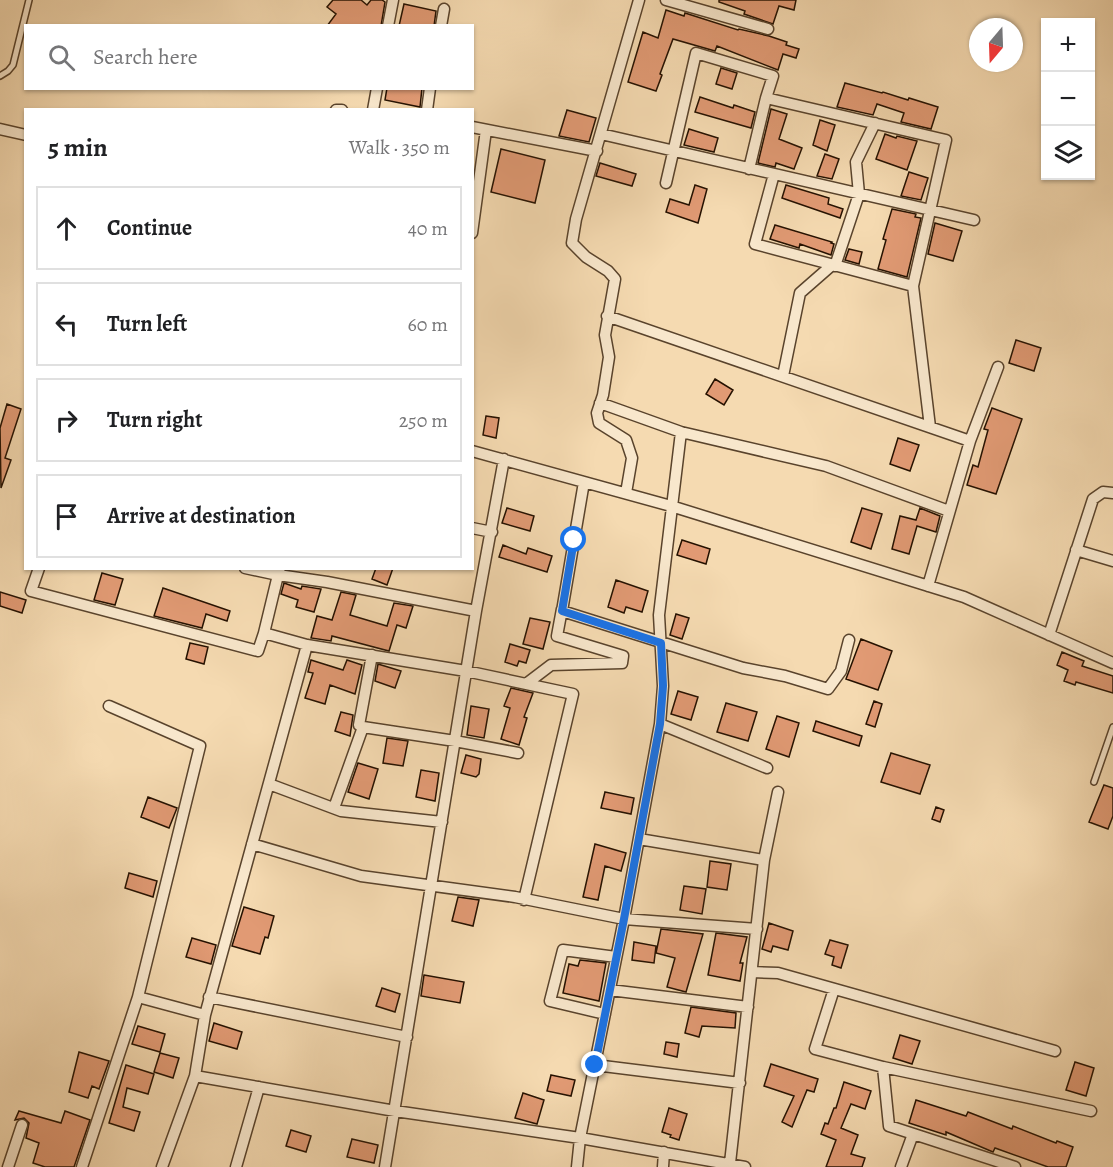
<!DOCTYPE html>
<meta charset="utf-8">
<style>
body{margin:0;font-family:Alegreya,serif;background:#f2f2f2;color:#202124}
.controls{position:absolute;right:18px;top:18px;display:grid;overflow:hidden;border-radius:0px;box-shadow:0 2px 4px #0004}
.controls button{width:54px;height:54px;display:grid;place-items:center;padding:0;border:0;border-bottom:2px solid #e0e0e0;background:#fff;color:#202124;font:30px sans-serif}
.compass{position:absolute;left:969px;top:18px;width:54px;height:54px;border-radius:50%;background:#fff;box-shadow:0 2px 4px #0004;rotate:199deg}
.stop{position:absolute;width:18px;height:18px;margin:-14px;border:4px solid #1a73e8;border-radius:50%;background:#fff}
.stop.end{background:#1a73e8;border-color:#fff;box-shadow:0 2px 6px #0008}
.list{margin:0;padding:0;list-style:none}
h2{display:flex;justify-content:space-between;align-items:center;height:78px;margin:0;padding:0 24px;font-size:26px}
h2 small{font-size:20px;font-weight:400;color:#757577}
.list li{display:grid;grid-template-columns:39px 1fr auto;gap:18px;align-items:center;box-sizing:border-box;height:84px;margin:0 12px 12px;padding:0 12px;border:2px solid #e0e0e0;border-radius:0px}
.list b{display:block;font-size:22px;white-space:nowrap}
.list em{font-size:20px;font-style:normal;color:#757577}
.icon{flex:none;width:33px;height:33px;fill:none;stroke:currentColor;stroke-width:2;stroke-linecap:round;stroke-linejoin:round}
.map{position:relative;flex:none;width:1113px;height:1167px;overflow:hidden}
.search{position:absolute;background:#fff;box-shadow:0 2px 4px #0004;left:24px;top:24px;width:450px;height:66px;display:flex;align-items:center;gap:15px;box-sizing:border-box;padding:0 21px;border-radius:0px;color:#757577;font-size:22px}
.panel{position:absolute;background:#fff;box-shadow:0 2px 4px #0004;left:24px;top:108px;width:450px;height:462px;border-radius:0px}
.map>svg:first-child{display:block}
</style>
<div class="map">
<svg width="1113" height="1167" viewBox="0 0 1113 1167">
<rect width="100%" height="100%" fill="#f5dab1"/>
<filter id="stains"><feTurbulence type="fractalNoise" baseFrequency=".00333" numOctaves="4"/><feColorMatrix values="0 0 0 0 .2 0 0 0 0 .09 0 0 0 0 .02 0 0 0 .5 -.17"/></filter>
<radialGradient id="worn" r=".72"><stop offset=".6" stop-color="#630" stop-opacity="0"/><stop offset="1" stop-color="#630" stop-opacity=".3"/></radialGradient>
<path fill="#e19a74" stroke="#251100" stroke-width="1.5" d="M333 0H361L367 5 371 0H382L385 2 381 26H327L336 14 327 7Z
M719 0H796L794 10 779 6 773 24 744 14 745 11 719 2Z
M404 4 436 11 434 26H399Z
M666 10 684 16 685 13 738 30 739 29 769 36 787 42 786 45 799 49 796 58 783 54 778 70 717 46 715 51 673 39 660 74 662 75 656 91 628 82 643 32 658 38Z
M721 68 737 73 732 89 716 84Z
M845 83 882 93 883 92 908 100 909 98 938 107 931 129 901 122 904 113 877 104 873 115 837 107Z
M387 88H422L420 107 385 100Z
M700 97 733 108 734 105 755 112 751 128 695 112Z
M771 109 787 114 779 139 802 148 794 169 776 163 775 167 758 163Z
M567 110 596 118 589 142 559 136Z
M820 120 835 125 827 151 813 145Z
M689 129 718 138 714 152 684 145Z
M885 134 896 138 897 136 917 141 907 170 876 159Z
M501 149 545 160 535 203 491 192Z
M825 154 839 159 832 179 817 176Z
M600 163 636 174 632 186 596 176Z
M909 172 928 178 921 200 901 196Z
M695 185 707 189 698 223 666 212 670 199 689 205Z
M786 185 829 198 828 204 843 209 840 218 782 198Z
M892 209 916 214 915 217 921 218 907 277 878 269 886 240 883 239Z
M935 223 962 231 953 261 928 254Z
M775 225 832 242 831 243 834 244 831 255 800 244 799 248 770 239Z
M849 249 862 252 859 264 845 260Z
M1016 340 1041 348 1034 371 1009 363Z
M715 379 733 390 724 405 706 394Z
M7 404 21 409 5 458 11 460 1 488 0 428Z
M992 408 1022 419 996 494 967 485 973 465 978 467 988 430 984 429Z
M486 416 499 418 496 438 483 435Z
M898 438 919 445 910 471 890 464Z
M507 508 534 516 530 531 502 523Z
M862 508 882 514 871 549 851 542Z
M920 508 940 516 936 532 917 526 909 554 892 549 900 516 916 520Z
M682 540 710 549 706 564 677 555Z
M503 545 526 554 528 548 552 556 547 572 499 557Z
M376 568H393L387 585 372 579Z
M102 573 123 579 115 605 94 600Z
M616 580 648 591 642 612 626 607 624 613 608 607Z
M284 583 301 589 302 586 321 589 314 612 296 607 298 600 281 594Z
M163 588 230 611 227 621 206 614 202 628 154 616Z
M0 592 26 600 22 613 0 606Z
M341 592 356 595 350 615 387 626 394 603 413 606 406 628 397 625 389 651 332 636 331 641 311 638 317 616 332 620Z
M676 614 689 618 682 639 670 635Z
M530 618 550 622 543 649 523 644Z
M861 639 892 651 878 690 846 679Z
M190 643 208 647 204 664 186 659Z
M510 644 530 650 526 663 519 661 517 666 505 662Z
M1062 652 1084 661 1082 666 1113 676V693L1076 682 1075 685 1064 681 1068 670 1057 665Z
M311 660 343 670 347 660 362 665 355 694 330 685 325 704 305 698 313 673 308 672Z
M378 664 401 671 395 688 375 681Z
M511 688 533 693 524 717 527 718 519 745 501 739 510 708 504 706Z
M678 691 698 697 691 720 671 714Z
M874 701 882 704 875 727 866 724Z
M726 703 757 712 748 741 717 732Z
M471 706 489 709 484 738 467 735Z
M341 712 353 715 350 736 335 731Z
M777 716 799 723 789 757 766 749Z
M816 721 862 736 859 746 813 731Z
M387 738 408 741 403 766 383 763Z
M891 753 930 765 920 794 881 782Z
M466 755 481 759 479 774 476 777 461 773Z
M358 763 378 769 369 799 348 792Z
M421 770 439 773 435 801 416 797Z
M1104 785 1113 788V816L1108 829 1089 822Z
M605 792 634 798 631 814 601 808Z
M148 797 177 808 169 828 141 817Z
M936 807 944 810 940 822 932 819Z
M595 844 626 853 621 871 605 866 598 900 583 897Z
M710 861 731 864 727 890 707 887Z
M129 873 157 881 153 897 125 888Z
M684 886 706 889 702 914 680 910Z
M458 897 479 900 473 926 452 921Z
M244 907 274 916 268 938 265 937 260 954 232 946Z
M769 923 793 931 788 950 773 946 771 952 762 949Z
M661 929 703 934 686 992 667 987 675 958 656 953Z
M716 933 747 937 740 963H743L740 981 708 975Z
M192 938 216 945 211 964 186 957Z
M830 940 848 945 841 968 832 965 834 957 825 954Z
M634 942 656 946 654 963 632 960Z
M580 960 606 963 599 1001 563 993 569 964 578 966Z
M424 975 464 982 460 1003 421 996Z
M382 988 400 994 395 1012 376 1006Z
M691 1007 736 1013 735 1028 702 1026 699 1037 685 1033Z
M214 1023 242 1032 237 1049 209 1041Z
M138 1026 165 1034 160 1052 132 1044Z
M900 1035 920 1041 912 1064 893 1058Z
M666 1042 679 1044 677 1057 664 1054Z
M79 1052 109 1061 99 1089 92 1086 88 1098 69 1092Z
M160 1053 179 1058 173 1078 154 1072Z
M1075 1062 1094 1068 1086 1096 1066 1090Z
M771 1064 818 1079 814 1092 807 1090 792 1127 782 1122 794 1096 764 1086Z
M126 1065 154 1074 148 1094 127 1088 123 1107 140 1112 134 1131 109 1123Z
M551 1075 575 1080 571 1096 547 1091Z
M844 1082 871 1091 865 1109 851 1104 841 1128 858 1135 851 1154 865 1158 862 1167H826L836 1140 821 1134 825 1123 828 1124 834 1108H836Z
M523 1093 544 1100 537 1124 515 1118Z
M916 1100 966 1116 968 1112 1012 1129 1013 1126 1056 1143 1057 1141 1073 1147 1066 1167H1048L995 1148 993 1152 946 1132V1135L909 1123Z
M669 1108 687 1114 679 1140 670 1137 671 1135 662 1132Z
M19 1111 61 1123 65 1111 90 1120 74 1167H45L33 1163 39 1143 26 1138 29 1123 24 1118 15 1120Z
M291 1130 311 1136 306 1152 286 1146Z
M352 1139 378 1145 374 1163 347 1157Z"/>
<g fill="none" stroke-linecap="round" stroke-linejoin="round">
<defs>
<path id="lane" d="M0 76 8 71 13 65 29 0
M1094 782 1113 727"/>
<path id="street" d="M666 0 768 29
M388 26 393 0
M441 26 444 9
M336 110H342
M373 110 377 88
M427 110 430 88
M472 127 597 151
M0 129 26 135
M601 134 974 220
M749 169 766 98
M666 183 696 53 773 76 766 98 946 140 913 286 755 244 774 174
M472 233 486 130
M835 266 859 194 856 162 875 123
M913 286 930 427
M607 316 970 441
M783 376 800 293 832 265
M600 403 681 432 826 466 949 511
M472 451 671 506 964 597 1113 663
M584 482 562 611 743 668 785 676 828 689 841 671 849 640
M626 493 632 458 626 440 599 423 597 413 603 395 609 357 605 335 615 279 608 271 586 257 572 243 576 219 639 0
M472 528 492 532
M1076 550 1113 561
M39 568 31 591 258 651 264 633 307 645 466 671 573 694 524 900
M245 568 278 575 264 633
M280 568 278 575 327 582 476 611
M928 586 970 441 998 367
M1049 635 1093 499 1103 492 1113 493
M526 684 551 665 622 663 623 656 557 636 562 609
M109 706 200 746 138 997
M660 724 767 768
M363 727 455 741 518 753
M269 784 341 811 442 822
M334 808 363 727 359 725 372 655
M639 839 764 860 730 1163
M252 844 361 876 515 897 624 919 757 929
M764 860 778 792
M752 972 778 973 1055 1051
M834 989 815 1049 883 1067 1091 1111
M610 990 748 1007
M209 997 407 1037
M605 1014 550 1001 563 950 616 957
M595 1065 740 1083
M883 1067 889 1126 1015 1167
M195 1076 395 1111 580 1138 745 1167
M8 1167 22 1125
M82 1167 138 997 205 1015
M162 1167 195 1076 205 1015 307 645
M236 1167 259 1087
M385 1167 476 611 504 459
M577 1167 580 1138 624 919 660 724 663 686 659 615 681 432
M663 1167 664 1152
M901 1167 913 1134"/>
</defs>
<use href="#lane" stroke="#59432c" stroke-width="8"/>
<use href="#street" stroke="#59432c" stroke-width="13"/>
<use href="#lane" stroke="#f8e7cc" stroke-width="5"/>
<use href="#street" stroke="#f8e7cc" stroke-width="10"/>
</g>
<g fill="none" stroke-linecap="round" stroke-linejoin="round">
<path stroke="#1a73e8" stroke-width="8" d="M574 540 562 611 661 643 663 686 660 724 624 919 595 1065"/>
</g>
<rect width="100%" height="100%" filter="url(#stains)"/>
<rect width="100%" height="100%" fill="url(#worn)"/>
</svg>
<div class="controls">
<button>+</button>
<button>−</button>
<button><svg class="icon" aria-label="layers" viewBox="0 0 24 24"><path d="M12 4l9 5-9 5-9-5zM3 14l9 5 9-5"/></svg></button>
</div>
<svg class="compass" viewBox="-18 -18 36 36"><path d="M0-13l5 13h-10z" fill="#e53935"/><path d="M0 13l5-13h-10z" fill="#757577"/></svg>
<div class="stop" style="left:574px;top:540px"></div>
<div class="stop end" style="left:595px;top:1065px"></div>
<div class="search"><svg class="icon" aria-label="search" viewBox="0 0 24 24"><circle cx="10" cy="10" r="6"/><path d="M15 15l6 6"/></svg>Search here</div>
<section class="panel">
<h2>5 min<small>Walk · 350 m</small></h2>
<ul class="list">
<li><svg class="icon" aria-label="ahead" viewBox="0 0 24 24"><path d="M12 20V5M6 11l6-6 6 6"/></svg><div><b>Continue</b></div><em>40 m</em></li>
<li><svg class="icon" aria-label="left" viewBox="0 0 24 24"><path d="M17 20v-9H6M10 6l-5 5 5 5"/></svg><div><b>Turn left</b></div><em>60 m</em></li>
<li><svg class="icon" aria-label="right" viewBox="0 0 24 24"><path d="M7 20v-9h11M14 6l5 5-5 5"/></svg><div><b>Turn right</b></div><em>250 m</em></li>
<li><svg class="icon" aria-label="arrive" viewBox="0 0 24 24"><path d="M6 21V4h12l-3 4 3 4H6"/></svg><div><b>Arrive at destination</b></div></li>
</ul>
</section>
</div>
